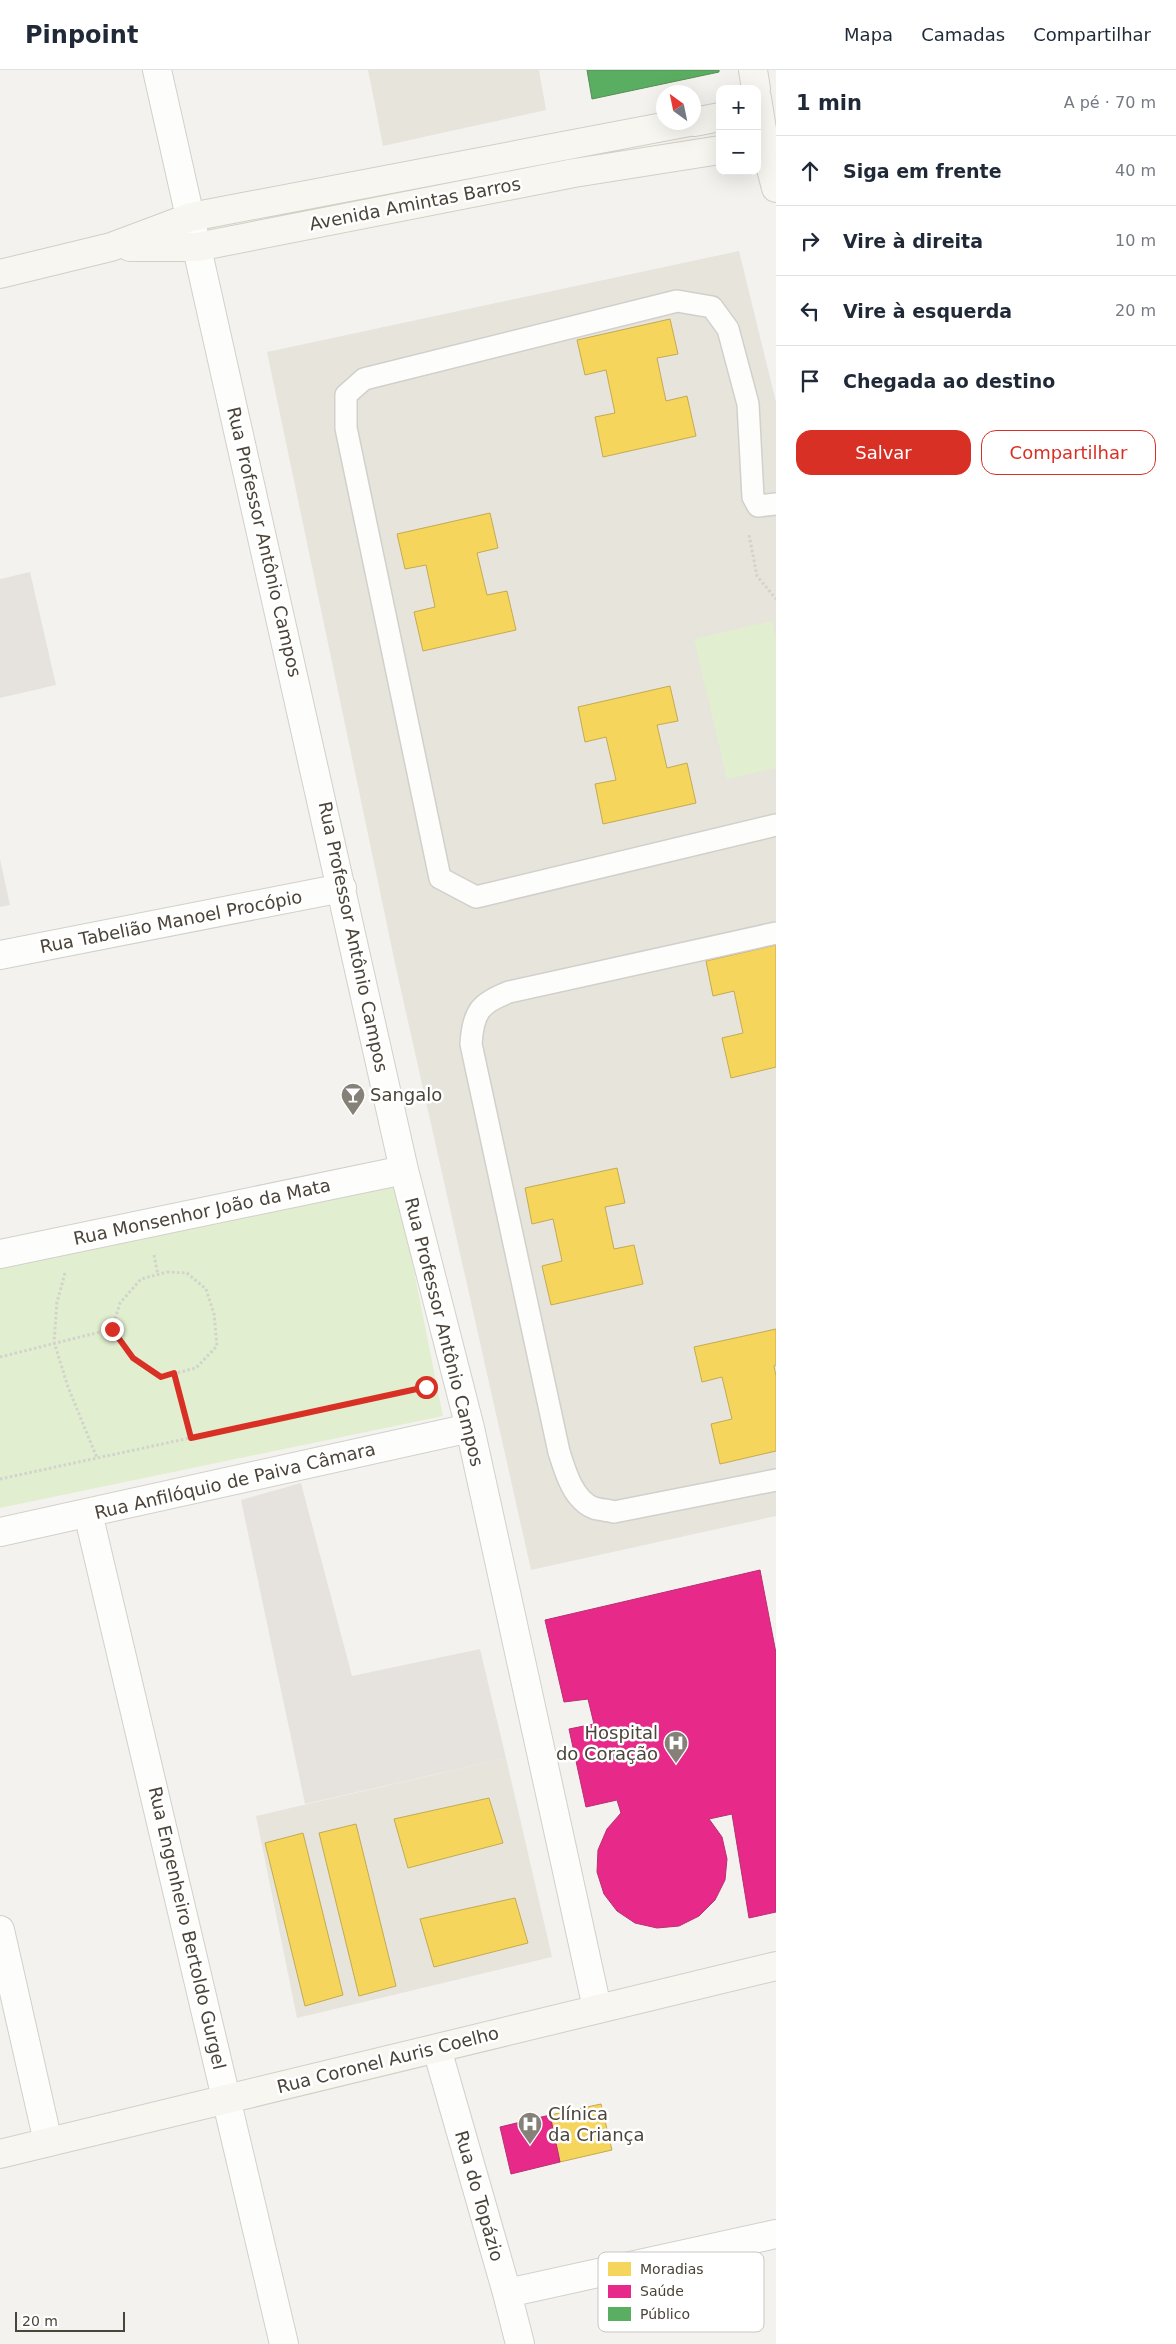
<!DOCTYPE html>
<html lang="pt">
<meta charset="utf-8">
<style>
body{margin:0;font-family:"DejaVu Sans",sans-serif;background:#f2f2f3;color:#1f2937}
.controls{position:absolute;right:15px;top:15px;display:grid;overflow:hidden;border-radius:10px;box-shadow:0 5px 20px #0002}
.controls button{width:45px;height:45px;display:grid;place-items:center;padding:0;border:0;border-bottom:1px solid #e0e1e3;background:#fff;color:#1f2937;font:25px sans-serif}
.compass{position:absolute;left:656px;top:15px;width:45px;height:45px;border-radius:50%;background:#fff;box-shadow:0 5px 20px #0002;rotate:327deg}
.scale{position:absolute;left:15px;bottom:12px;width:110px;box-sizing:border-box;padding-left:5px;border:2px solid #4b4439;border-top:0;font-size:14px;line-height:18px;white-space:nowrap;color:#4b4439;-webkit-text-stroke:4px #fff;paint-order:stroke}
.stop{position:absolute;width:15px;height:15px;margin:-11px;border:4px solid #d93025;border-radius:50%;background:#fff}
.stop.end{background:#d93025;border-color:#fff;box-shadow:0 1px 5px #0008}
.list{margin:0;padding:0;list-style:none}
h2{display:flex;justify-content:space-between;align-items:center;height:65px;margin:0;padding:0 20px;font-size:21px}
h2 small{font-size:16px;font-weight:400;color:#747a83}
.list li{display:grid;grid-template-columns:32px 1fr auto;gap:15px;align-items:center;box-sizing:border-box;height:70px;padding:0 20px;border-top:1px solid #e0e1e3}
.list b{display:block;font-size:19px;white-space:nowrap}
.list em{font-size:16px;font-style:normal;color:#747a83}
.actions{display:flex;gap:10px;padding:15px 20px}
.actions a{flex:1;padding:11px 0;border:1px solid #d93025;border-radius:15px;text-align:center;font-size:18px;color:#d93025}
.actions .main{background:#d93025;color:#fff}
.icon{flex:none;width:28px;height:28px;fill:none;stroke:currentColor;stroke-width:2;stroke-linecap:round;stroke-linejoin:round}
.map{position:relative;flex:none;width:776px;height:2274px;overflow:hidden}
header{display:flex;align-items:center;gap:30px;box-sizing:border-box;height:70px;padding:0 25px;background:#fff;border-bottom:1px solid #e0e1e3}
header strong{font-size:24px}
nav{display:flex;gap:28px;margin-inline-start:auto;font-size:18px}
main{display:flex}
aside{flex:1;background:#fff}
.map>svg:first-child{display:block}
</style>
<header>
<strong>Pinpoint</strong>
<nav><a>Mapa</a><a>Camadas</a><a>Compartilhar</a></nav>
</header>
<main>
<div class="map">
<svg width="776" height="2274" viewBox="0 0 776 2274">
<rect width="100%" height="100%" fill="#f4f2ee"/>
<path fill="#e7e4dc" d="M368 0H539L546 40 383 76Z
M739 181 776 332V1446L531 1500 396 898 267 282Z
M506 1688 552 1887 297 1948 256 1746Z"/>
<path fill="#e1eecf" d="M772 551 776 568V698L727 709 694 569Z
M397 1116 443 1346 0 1438V1199Z"/>
<path fill="#e6e3df" d="M30 502 56 615 0 628V509Z
M0 789 10 835 0 837Z
M301 1413 352 1606 480 1579 506 1688 305 1734 241 1430Z"/>
<path fill="#f6d55c" stroke="#c3aa52" d="M670 249 678 284 657 288 666 331 687 326 696 366 603 387 595 347 615 343 606 300 585 305 577 270Z
M490 443 498 478 477 483 487 525 507 521 516 560 423 581 414 542 435 537 426 495 405 499 397 464Z
M670 616 678 651 657 655 667 698 687 693 696 733 603 754 595 714 616 710 606 667 585 672 578 637Z
M776 875V997L731 1008 722 968 743 963 734 921 713 926 706 891Z
M617 1098 625 1133 605 1137 614 1179 634 1175 643 1214 551 1235 542 1196 562 1191 553 1149 532 1154 525 1118Z
M776 1259V1295L774 1296 776 1306V1381L720 1394 711 1354 732 1349 722 1307 702 1312 694 1277Z
M489 1728 503 1773 408 1798 394 1749Z
M356 1754 396 1916 359 1926 319 1763Z
M303 1763 343 1925 305 1936 265 1773Z
M515 1828 528 1873 434 1897 420 1849Z
M601 2034 612 2080 560 2092 550 2045Z"/>
<path fill="#e7298a" stroke="#b83172" d="M760 1500 776 1583V1842L749 1848 732 1744 709 1749 722 1767 727 1789 725 1810 715 1830 699 1846 679 1856 657 1858 635 1853 617 1841 604 1824 597 1802 598 1780 607 1759 621 1743 617 1730 586 1737 569 1659 594 1654 588 1629 564 1632 545 1550Z
M550 2045 560 2092 511 2104 500 2057Z"/>
<path fill="#5aae61" stroke="#568e55" d="M587 0H719V2L592 29Z"/>
<g fill="none" stroke-linecap="round" stroke-linejoin="round">
<defs>
<path id="lane" d="M776 434 758 436 753 427 748 334 728 259 712 237 677 231 364 309 346 325V358L440 808 476 827 776 755
M776 863 509 922C480 933 473 942 471 974L559 1382C565 1401 573 1430 594 1438 600 1440 608 1440 614 1442L776 1410"/>
<path id="street" d="M157 0 404 1100 470 1358 597 1938
M0 885 342 818
M0 1184 404 1100
M88 1443 284 2274
M0 1462 470 1358
M0 1860 48 2072
M437 1979 507 2223 520 2274
M507 2223 776 2164"/>
<path id="secondary" d="M753 0 756 19
M757 28 764 72 776 118
M694 52 720 47
M130 177H197L574 103 720 80
M0 204 111 177 191 147 689 52
M0 2084 776 1896"/>
</defs>
<use href="#lane" stroke="#d2d0cb" stroke-width="24"/>
<use href="#street" stroke="#d2d0cb" stroke-width="30"/>
<use href="#secondary" stroke="#d3cfc5" stroke-width="30"/>
<path stroke="#d3d2cc" stroke-width="3" stroke-dasharray="2.5 2.5" stroke-linecap="butt" d="M749 465 757 506 776 529
M154 1185 158 1205
M167 1202 187 1203 206 1219 214 1244 217 1276 196 1298 161 1307 133 1288 112 1259 120 1233 141 1209Z
M65 1203 57 1232 54 1272 68 1317 97 1388
M0 1287 112 1259
M174 1303 191 1368
M0 1409 426 1317"/>
<use href="#lane" stroke="#fdfdfc" stroke-width="21"/>
<use href="#street" stroke="#fdfdfc" stroke-width="28"/>
<use href="#secondary" stroke="#f7f6f1" stroke-width="28"/>
</g>
<g fill="none" stroke-linecap="round" stroke-linejoin="round">
<path stroke="#d93025" stroke-width="6" d="M112 1259 133 1288 161 1307 174 1303 191 1368 426 1317"/>
</g>
<defs>
<symbol id="bar-pin" viewBox="-11 -11 22 30"><path d="M0 17L-7.5 6A9.5 9.5 0 1 1 7.5 6Z" fill="#868178" stroke="#fff"/><path d="M-6-5H6L.8 .8V4.5H3.5V6h-7V4.5H-.8V.8Z" fill="#fff"/></symbol>
<symbol id="hospital-pin" viewBox="-11 -11 22 30"><path d="M0 17L-7.5 6A9.5 9.5 0 1 1 7.5 6Z" fill="#868178" stroke="#fff"/><path d="M-5-5h3v3.5h4V-5h3V5h-3V1.5h-4V5h-3Z" fill="#fff"/></symbol>
</defs>
<g fill-rule="evenodd">
<use href="#bar-pin" x="339" y="1011" width="28" height="38"/>
<use href="#hospital-pin" x="662" y="1659" width="28" height="38"/>
<use href="#hospital-pin" x="516" y="2040" width="28" height="38"/>
</g>
<g text-anchor="middle" stroke-width="5" stroke-linejoin="round" paint-order="stroke">
<g font-size="18" fill="#4b4439" stroke="#fff">
<text transform="translate(415 134) rotate(-11)" y="6">Avenida Amintas Barros</text>
<text transform="translate(264 472) rotate(77)" y="6">Rua Professor Antônio Campos</text>
<text transform="translate(171 852) rotate(-11)" y="6">Rua Tabelião Manoel Procópio</text>
<text transform="translate(353 867) rotate(78)" y="6">Rua Professor Antônio Campos</text>
<text transform="translate(202 1142) rotate(-12)" y="6">Rua Monsenhor João da Mata</text>
<text transform="translate(444 1262) rotate(76)" y="6">Rua Professor Antônio Campos</text>
<text transform="translate(235 1411) rotate(-13)" y="6">Rua Anfilóquio de Paiva Câmara</text>
<text transform="translate(187 1858) rotate(77)" y="6">Rua Engenheiro Bertoldo Gurgel</text>
<text transform="translate(388 1990) rotate(-14)" y="6">Rua Coronel Auris Coelho</text>
<text transform="translate(479 2126) rotate(74)" y="6">Rua do Topázio</text>
</g>
<g font-size="18" fill="#4b4439" stroke="#fff" text-anchor="start">
<text x="370" y="1031">Sangalo</text>
<text x="658" y="1669" text-anchor="end">Hospital<tspan x="658" dy="21">do Coração</tspan></text>
<text x="548" y="2050">Clínica<tspan x="548" dy="21">da Criança</tspan></text>
</g>
</g>
<rect x="598" y="2182" width="166" height="80" rx="8" fill="#fff" stroke="#c9c7c4" stroke-width="1"/>
<rect x="608" y="2192" width="23" height="14" fill="#f6d55c"/>
<rect x="608" y="2215" width="23" height="13" fill="#e7298a"/>
<rect x="608" y="2237" width="23" height="14" fill="#5aae61"/>
<g font-size="14" fill="#4b4439">
<text x="640" y="2204">Moradias</text>
<text x="640" y="2226">Saúde</text>
<text x="640" y="2249">Público</text>
</g>
</svg>
<div class="controls">
<button>+</button>
<button>−</button>
</div>
<svg class="compass" viewBox="-18 -18 36 36"><path d="M0-13l5 13h-10z" fill="#e53935"/><path d="M0 13l5-13h-10z" fill="#747a83"/></svg>
<div class="scale">20 m</div>
<div class="stop" style="left:426px;top:1317px"></div>
<div class="stop end" style="left:112px;top:1259px"></div>
</div>
<aside>
<h2>1 min<small>A pé · 70 m</small></h2>
<ul class="list">
<li><svg class="icon" aria-label="ahead" viewBox="0 0 24 24"><path d="M12 20V5M6 11l6-6 6 6"/></svg><div><b>Siga em frente</b></div><em>40 m</em></li>
<li><svg class="icon" aria-label="right" viewBox="0 0 24 24"><path d="M7 20v-9h11M14 6l5 5-5 5"/></svg><div><b>Vire à direita</b></div><em>10 m</em></li>
<li><svg class="icon" aria-label="left" viewBox="0 0 24 24"><path d="M17 20v-9H6M10 6l-5 5 5 5"/></svg><div><b>Vire à esquerda</b></div><em>20 m</em></li>
<li><svg class="icon" aria-label="arrive" viewBox="0 0 24 24"><path d="M6 21V4h12l-3 4 3 4H6"/></svg><div><b>Chegada ao destino</b></div></li>
</ul>
<div class="actions"><a class="main">Salvar</a><a>Compartilhar</a></div>
</aside>
</main>
